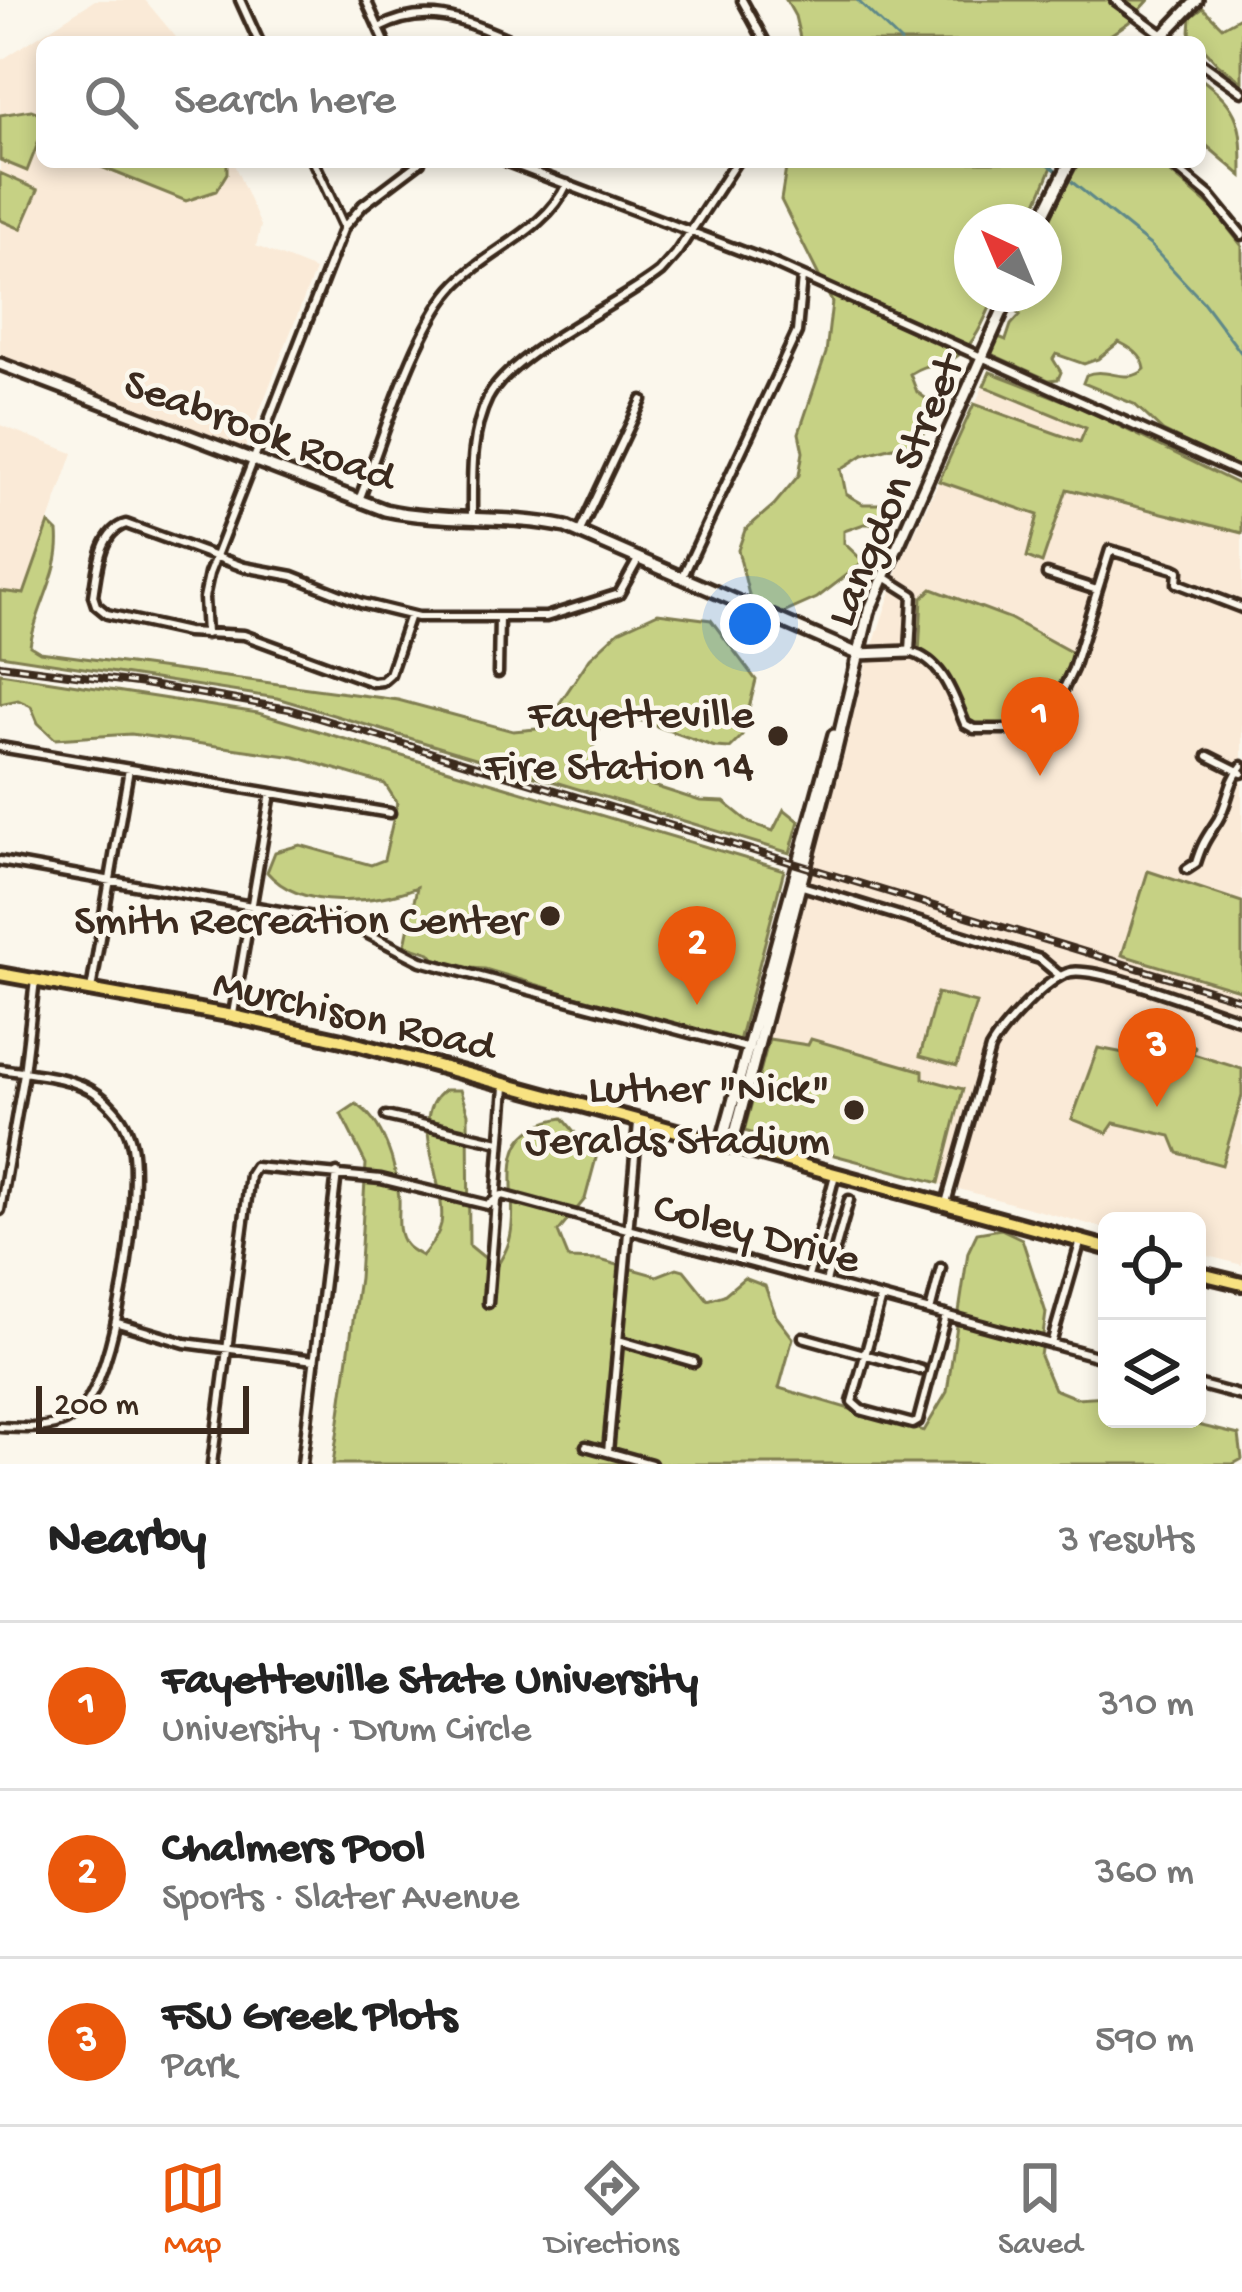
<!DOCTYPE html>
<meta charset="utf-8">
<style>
body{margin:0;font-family:"Gochi Hand",sans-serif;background:#f2f2f2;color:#222}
.controls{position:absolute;right:36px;bottom:36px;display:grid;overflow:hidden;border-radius:18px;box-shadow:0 6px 18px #0003}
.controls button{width:108px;height:108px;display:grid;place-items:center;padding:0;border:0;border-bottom:3px solid #e0e0e0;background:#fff;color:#222;font:60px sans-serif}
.compass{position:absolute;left:954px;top:204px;width:108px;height:108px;border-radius:50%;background:#fff;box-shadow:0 6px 18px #0003;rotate:316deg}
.scale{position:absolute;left:36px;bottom:30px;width:213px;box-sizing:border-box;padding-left:12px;border:6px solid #3b2a1e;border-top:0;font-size:33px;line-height:42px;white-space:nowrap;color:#3b2a1e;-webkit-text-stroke:9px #fbf7ec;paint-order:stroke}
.you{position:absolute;left:750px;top:624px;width:42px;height:42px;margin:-30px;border:9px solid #fff;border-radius:50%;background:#1a73e8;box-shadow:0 0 0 18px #1a73e833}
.badge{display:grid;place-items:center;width:78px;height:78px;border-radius:50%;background:#ea580c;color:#fff;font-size:39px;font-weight:700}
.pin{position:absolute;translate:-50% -99px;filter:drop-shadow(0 3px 6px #0008)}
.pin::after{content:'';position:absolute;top:63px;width:42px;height:36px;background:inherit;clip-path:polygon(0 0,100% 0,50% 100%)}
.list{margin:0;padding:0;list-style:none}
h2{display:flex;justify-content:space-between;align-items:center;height:156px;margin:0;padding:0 48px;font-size:51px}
h2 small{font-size:39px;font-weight:400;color:#767676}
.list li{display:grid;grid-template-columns:78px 1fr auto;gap:36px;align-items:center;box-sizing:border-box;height:168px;padding:0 48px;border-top:3px solid #e0e0e0}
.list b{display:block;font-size:45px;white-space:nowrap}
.list p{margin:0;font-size:39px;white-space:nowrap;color:#767676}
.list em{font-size:39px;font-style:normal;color:#767676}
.icon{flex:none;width:66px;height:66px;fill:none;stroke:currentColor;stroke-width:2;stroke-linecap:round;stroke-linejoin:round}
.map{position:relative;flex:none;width:1242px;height:1464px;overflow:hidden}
.search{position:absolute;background:#fff;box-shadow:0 6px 18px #0003;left:36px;right:36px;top:36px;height:132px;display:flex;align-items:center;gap:30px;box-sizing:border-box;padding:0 42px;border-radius:18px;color:#767676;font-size:45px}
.sheet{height:660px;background:#fff}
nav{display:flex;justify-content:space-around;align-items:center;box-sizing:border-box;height:168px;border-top:3px solid #e0e0e0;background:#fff;font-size:33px;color:#767676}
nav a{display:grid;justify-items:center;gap:6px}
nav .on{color:#ea580c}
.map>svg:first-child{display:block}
</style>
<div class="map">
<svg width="1242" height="1464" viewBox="0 0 1242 1464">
<rect width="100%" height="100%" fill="#fbf7ec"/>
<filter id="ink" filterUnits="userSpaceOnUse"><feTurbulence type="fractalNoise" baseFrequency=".00833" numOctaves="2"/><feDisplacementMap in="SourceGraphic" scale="24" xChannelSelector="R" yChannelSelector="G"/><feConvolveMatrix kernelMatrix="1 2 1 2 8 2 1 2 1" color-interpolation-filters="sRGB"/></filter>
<g filter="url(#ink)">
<path fill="#faead7" d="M95 0H145L180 42H42V162H233L261 226 256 246 315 270 244 451 0 357V61Z
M990 372 1242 486V1265L1197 1253V1221H1107V1229L744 1131 865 669 900 564Z
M0 425 73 453 23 595 0 591Z"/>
<path fill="#c6d184" stroke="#807e51" stroke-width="3" d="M786 0H1149L1129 22 1100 42H801L795 16Z
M1203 8 1222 27 1242 16V82L1218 64 1190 33 1191 17Z
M1200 78C1242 109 1242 126 1242 176L1200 140Z
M31 110 42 114V133L27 171 0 160V115Z
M89 162H227V173L216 191 186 201Z
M787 162H1054L1029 222H972V294H996C985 317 975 349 949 361 934 367 928 362 910 374L917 392 932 403V416L920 440 863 455 841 469 846 494 863 504H879L891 515 886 524H864L844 531V543L864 562 817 598 781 614 750 599 738 550 745 530 774 505 799 475 803 452 799 433 826 353 832 302 781 200Z
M1079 162H1158L1213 209 1242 246V469L1163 431 1134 404 1083 383 1086 375C1106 366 1128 386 1145 369 1143 355 1131 348 1119 342L1098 359 1084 364 1056 354 1053 359 1061 372 1058 379 1049 380 989 353 996 336 1006 340 1011 325 1020 315 1010 308 1016 294H1044V271L1052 265C1034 229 1063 195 1079 162Z
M0 173 38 190 21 229 0 220Z
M990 372 1078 406 1242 486V533L1067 489 1042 563 1027 557 1038 515 939 481 974 404 1080 442 1086 428 984 386Z
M49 523 58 532C62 572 36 606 30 646L40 652 398 700 513 731 536 729 553 713 590 658 619 631 658 613 711 620 756 680 742 736 730 748 715 747 614 711 599 727 593 749 602 765 632 779 700 801 724 802 750 823 773 831 784 809 799 821 790 853 277 698 0 655V591L24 594Z
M932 589 1009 618 1078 656C1054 717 1034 737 965 724L938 667 919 654 922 598Z
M0 673 258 713 784 870 738 1045 485 969 440 966 430 953 405 945 417 887C375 904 300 911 267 872L275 852 300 845 371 865 384 860 397 803 385 784 295 757 131 734 55 739 38 723 31 706 18 700 0 704Z
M1148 871 1242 902V991L1122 955Z
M937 993 976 1003 957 1066 920 1056Z
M1139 1025 1177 1037V1041L1195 1047 1193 1054 1242 1069V1096L1222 1165 1178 1153 1171 1136 1114 1123 1107 1133 1072 1119 1098 1048 1124 1053 1135 1027Z
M769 1039 808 1045 811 1039 923 1071V1078L963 1089 939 1183 744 1131Z
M445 1090H460L468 1114 469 1245 496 1267C501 1260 506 1251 509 1242 523 1193 486 1130 563 1118L596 1158 585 1199 558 1232 569 1259 600 1260 657 1276 677 1268 684 1270 708 1300 724 1295 744 1278 765 1286 776 1316 793 1338 779 1388 924 1431 947 1392 968 1252 977 1233 1001 1229 1022 1239 1046 1313 1040 1356 1054 1389 1076 1398 1107 1396V1419H1173L1239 1435 1242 1459 1233 1464H333L359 1278 366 1164 341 1114 356 1104C384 1121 396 1165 399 1198 400 1213 395 1232 406 1245 410 1250 417 1253 422 1256 430 1246 438 1238 441 1224 448 1184 405 1115 445 1090Z"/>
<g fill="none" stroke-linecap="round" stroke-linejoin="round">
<path stroke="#5f8989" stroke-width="3" d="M857 0 901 42
M1046 162 1057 171
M1072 182 1150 245 1203 302 1242 354"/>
<defs>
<path id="street" d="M240 0 259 42
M366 0 385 42
M742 0 765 42
M1115 0 1173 42
M379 28C428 2 468 22 515 42
M1200 62 1242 92
M314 162 344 227
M507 162 768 261 1242 474
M1169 162 1210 196 1242 235
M359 500C382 442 413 334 452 289 487 249 544 234 567 184
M472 517C472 478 470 434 488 398 513 351 615 308 660 272L676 254 736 162
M580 531 642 400
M1047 574 1097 590
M683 576 797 332 802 277
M883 576 913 595 910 652C943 661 953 695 965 724L974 729H1015L1042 718 1056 705 1073 669 1110 550 1174 569 1178 571 1177 583 1242 608
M410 615 390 674 382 681 372 682 244 635 187 632 107 614 96 605 93 596C97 572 99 531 126 524L244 567 293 576 361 603 418 617H546L619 594 639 558
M206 634 204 598 209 574 344 227 363 205 420 162
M498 673 499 617
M0 747 390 813
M1208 756 1242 773
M0 861 347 923 421 961 750 1049
M1187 869 1196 863C1203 841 1206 839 1218 820 1229 802 1228 782 1242 766
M799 885 1040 959 1060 976
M91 990 129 769
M233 1014 271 793
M0 1069C38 1075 83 1075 111 1106 122 1117 129 1130 132 1146 141 1195 117 1378 79 1412 56 1432 28 1428 0 1427
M386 1116 499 1142
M946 1203 990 1049C1002 1028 1047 977 1071 972 1101 967 1207 1009 1242 1020
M0 1210 24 1073 35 980
M808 1277 835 1175
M826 1282 849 1200
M881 1298 852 1402 861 1410 913 1424 918 1421 946 1315
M488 1303 505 1087
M930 1311 941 1268
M118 1323 185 1343 314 1360
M803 1337 921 1370
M618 1340 694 1362
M1051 1344 1081 1240
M1197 1384 1242 1396
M586 1446 651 1464
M608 1452 638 1123
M212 1464 250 1175 255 1167 381 1179 488 1205 502 1195 1107 1359
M302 1464 337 1173"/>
<path id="secondary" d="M1157 42 1197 0
M1040 222 1070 162
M0 364 385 510C444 523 506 514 566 527L858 654 910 652
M722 1142 834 735
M732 1145 835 753 869 611 1010 294"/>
<path id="primary" d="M0 974 233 1016 342 1040 1107 1248
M1197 1273 1242 1284"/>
</defs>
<use href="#street" stroke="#3b2a1e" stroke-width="15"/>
<use href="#secondary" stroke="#3b2a1e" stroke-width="18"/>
<use href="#primary" stroke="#3b2a1e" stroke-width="20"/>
<use href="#street" stroke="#fbf7ec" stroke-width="6"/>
<use href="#secondary" stroke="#fbf7ec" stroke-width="9"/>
<use href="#primary" stroke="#f8e281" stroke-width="10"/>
<defs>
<path id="rail" d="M0 665 144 684 289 709 1242 1000"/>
</defs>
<use href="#rail" stroke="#3b2a1e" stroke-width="8"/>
<use href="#rail" stroke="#fbf7ec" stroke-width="3" stroke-dasharray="9" stroke-linecap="butt"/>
</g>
</g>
<g fill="#3b2a1e" stroke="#fbf7ec" stroke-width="4.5">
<circle cx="778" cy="736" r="12"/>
<circle cx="550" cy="916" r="12"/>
<circle cx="854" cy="1110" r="12"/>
</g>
<g text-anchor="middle" stroke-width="9" stroke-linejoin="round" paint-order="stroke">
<g font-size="45" fill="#3b2a1e" stroke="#fbf7ec">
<text transform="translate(261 426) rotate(20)" y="16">Seabrook Road</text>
<text transform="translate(891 489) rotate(-67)" y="16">Langdon Street</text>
<text transform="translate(355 1011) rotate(13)" y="16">Murchison Road</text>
<text transform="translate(758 1229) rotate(15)" y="16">Coley Drive</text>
</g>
<g font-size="45" fill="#3b2a1e" stroke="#fbf7ec" text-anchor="end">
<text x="754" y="726">Fayetteville<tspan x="754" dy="52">Fire Station 14</tspan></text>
<text x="526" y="932">Smith Recreation Center</text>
<text x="830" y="1100">Luther "Nick"<tspan x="830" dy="52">Jeralds Stadium</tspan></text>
</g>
</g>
</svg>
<div class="controls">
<button><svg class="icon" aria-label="locate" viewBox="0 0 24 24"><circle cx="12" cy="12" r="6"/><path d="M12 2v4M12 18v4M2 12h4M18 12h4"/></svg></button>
<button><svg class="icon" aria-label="layers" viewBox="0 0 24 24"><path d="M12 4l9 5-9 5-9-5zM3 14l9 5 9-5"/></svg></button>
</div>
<svg class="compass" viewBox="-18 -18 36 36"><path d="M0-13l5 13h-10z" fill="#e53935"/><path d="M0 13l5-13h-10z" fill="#767676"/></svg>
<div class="scale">200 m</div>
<div class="you"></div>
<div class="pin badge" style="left:1040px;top:776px">1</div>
<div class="pin badge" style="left:697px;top:1005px">2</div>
<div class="pin badge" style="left:1157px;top:1107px">3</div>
<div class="search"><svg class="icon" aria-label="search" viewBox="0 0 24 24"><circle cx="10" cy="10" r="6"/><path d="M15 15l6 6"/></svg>Search here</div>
</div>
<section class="sheet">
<h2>Nearby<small>3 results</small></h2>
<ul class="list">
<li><span class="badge">1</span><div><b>Fayetteville State University</b><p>University · Drum Circle</p></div><em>310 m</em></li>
<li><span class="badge">2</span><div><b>Chalmers Pool</b><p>Sports · Slater Avenue</p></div><em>360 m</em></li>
<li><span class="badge">3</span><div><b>FSU Greek Plots</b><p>Park</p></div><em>590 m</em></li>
</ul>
</section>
<nav>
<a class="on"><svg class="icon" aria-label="map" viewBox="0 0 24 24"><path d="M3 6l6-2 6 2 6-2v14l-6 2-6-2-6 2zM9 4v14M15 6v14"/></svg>Map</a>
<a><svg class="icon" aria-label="directions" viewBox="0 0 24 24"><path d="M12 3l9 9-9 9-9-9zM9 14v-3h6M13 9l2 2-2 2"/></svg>Directions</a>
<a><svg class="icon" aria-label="saved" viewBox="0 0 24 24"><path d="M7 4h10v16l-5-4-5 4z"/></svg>Saved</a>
</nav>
